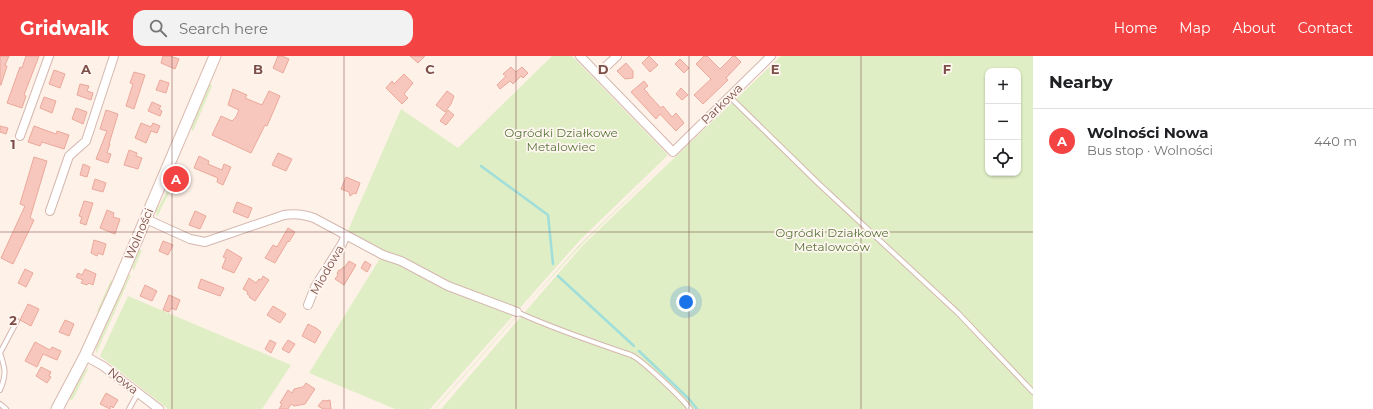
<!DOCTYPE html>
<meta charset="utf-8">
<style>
body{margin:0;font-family:Montserrat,sans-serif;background:#f2f2f2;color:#202124}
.controls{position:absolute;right:12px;top:12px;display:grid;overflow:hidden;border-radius:8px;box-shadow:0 1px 3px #0004}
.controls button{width:36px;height:36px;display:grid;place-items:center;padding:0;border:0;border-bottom:1px solid #e0e0e0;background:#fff;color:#202124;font:20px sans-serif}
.you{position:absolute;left:686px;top:246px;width:14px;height:14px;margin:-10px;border:3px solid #fff;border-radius:50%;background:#1a73e8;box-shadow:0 0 0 6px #1a73e833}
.badge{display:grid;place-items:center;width:26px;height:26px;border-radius:50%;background:#f34342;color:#fff;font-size:13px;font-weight:700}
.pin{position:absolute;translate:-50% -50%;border:2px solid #fff;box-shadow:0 1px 4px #0006}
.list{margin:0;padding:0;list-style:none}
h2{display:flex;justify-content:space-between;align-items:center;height:52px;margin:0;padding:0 16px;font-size:17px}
h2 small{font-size:13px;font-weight:400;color:#757577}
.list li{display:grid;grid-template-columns:26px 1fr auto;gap:12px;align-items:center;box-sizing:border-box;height:64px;padding:0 16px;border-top:1px solid #e0e0e0}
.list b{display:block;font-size:15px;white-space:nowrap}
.list p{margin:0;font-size:13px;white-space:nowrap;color:#757577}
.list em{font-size:13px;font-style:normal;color:#757577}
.icon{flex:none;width:22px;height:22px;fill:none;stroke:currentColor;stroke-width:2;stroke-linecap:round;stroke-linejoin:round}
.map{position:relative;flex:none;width:1033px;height:353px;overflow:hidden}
header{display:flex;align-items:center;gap:24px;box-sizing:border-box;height:56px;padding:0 20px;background:#f34342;color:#fff}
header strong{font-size:19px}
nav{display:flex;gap:22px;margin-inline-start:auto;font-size:14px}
.search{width:280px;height:36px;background:#f2f2f2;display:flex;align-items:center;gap:10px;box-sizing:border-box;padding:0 14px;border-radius:12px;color:#757577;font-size:15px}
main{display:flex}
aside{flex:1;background:#fff}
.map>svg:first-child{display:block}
</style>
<header>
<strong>Gridwalk</strong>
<div class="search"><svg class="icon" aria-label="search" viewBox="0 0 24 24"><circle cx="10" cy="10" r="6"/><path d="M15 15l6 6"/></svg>Search here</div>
<nav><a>Home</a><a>Map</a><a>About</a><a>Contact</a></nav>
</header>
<main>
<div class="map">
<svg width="1033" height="353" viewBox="0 0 1033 353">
<rect width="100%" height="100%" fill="#fef1e8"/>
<path fill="#dfeec4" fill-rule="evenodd" d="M552 0H572L667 98V100L581 183 430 353H395L309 317 384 196 347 177 401 53 458 92Z
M781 0H1033V353H441L583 189ZM988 15H1018V117H988Z
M210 27 212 30 193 75 191 72Z
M671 101 581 189 521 255 579 189Z
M168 134 170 135 157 161 156 155Z
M139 194H142L134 214 132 212Z
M129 219H131L96 298V292Z
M111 224 113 226 98 256 97 255Z
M128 240 291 309 262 353H168L100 300Z
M517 259H518L435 353H434Z
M89 311 73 343 71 344 69 343 85 314Z"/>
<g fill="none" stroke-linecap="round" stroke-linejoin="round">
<path stroke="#9fdeda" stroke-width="2.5" d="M481 110 548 159 553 208
M558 220 634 290
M639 295 689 343 697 353"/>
</g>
<path fill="#f7c7bd" stroke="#eba89b" d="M0 0H9L5 9 7 10 1 29H0Z
M26 0H39L24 39 26 40 22 52 7 47 20 11 22 12Z
M163 0H170L179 3 175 13 161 7Z
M278 0H282L289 3 283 17 273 12Z
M410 0H425L418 7Z
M649 0 658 9 650 16 642 7Z
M704 0H707L720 13 733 0H735L741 6 726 22 728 24 703 48 694 39 711 23 696 8Z
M680 3 689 12 684 17 675 8Z
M626 7 633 15V22L625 23 617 15Z
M511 11 516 16 522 11 528 17 523 22 521 20 513 28 510 25 500 33 497 29 506 20 503 18Z
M54 14 65 18 60 32 49 28Z
M134 16 145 19 134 53 126 50 133 28 130 27Z
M404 18 413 27 404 38 408 42 402 48 386 32 392 25 394 28Z
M160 24 169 27 166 37 156 34Z
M644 25 648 30 644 33 648 37V38L661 52 663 50 672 61 676 57 684 67 676 75 660 58 656 63 631 36Z
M80 28 89 30 87 35 93 37 91 44 77 39Z
M681 32 688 39 682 44 676 38Z
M233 33 247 39 245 42 262 49 269 35 280 40 267 70 265 69 251 97 212 79 221 60 232 65 236 61 239 54 228 49Z
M447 35 454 40 451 48 445 56 436 49Z
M44 41 56 45 52 57 40 52Z
M152 46 161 50 159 53 162 55 160 60 148 55Z
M76 52 87 56 83 68 72 63Z
M106 54 118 58 109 88H110L107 97 111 98 108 107 96 103 107 75 100 73Z
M448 54 454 59 446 69 440 65Z
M141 67 151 71 153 67 160 70 157 77 151 75 146 87 135 82Z
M0 70 8 72 6 78 0 76Z
M34 70 56 78 57 75 69 79 64 93 42 86 40 90 28 86Z
M129 94 137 97 136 100 142 102 138 113 124 109Z
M278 97 292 103 286 115 272 109Z
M199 100 209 105 208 108 222 114 224 108 231 111 223 129 217 126 218 122 194 112Z
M34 101 47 105 30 162 34 164 13 208 1 202 25 150 20 148Z
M83 108 90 111 87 121 80 119Z
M346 121 360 127 356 138 354 137 350 140 349 136 341 133Z
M95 123 106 127 103 136 92 133Z
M84 145 93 147 86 169 80 167 82 161 79 160Z
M237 146 252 152 248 162 233 156Z
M107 154 114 157 113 161 120 163 115 178 100 172Z
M195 155 206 160 200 173 189 169Z
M288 172 295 176 289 186 288 185 275 207 265 202 273 189 277 191Z
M94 184 106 188 103 199 98 197 97 200 91 197Z
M163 185 173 189 168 199 159 195Z
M227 193 242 202 234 217 222 212 226 202 223 201Z
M349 205 356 209 344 229 335 223 338 219 337 217 339 214H341L343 211 344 212Z
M365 205 371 209 367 216 361 212Z
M25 213 33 217 26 231 18 227Z
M85 213 96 218 93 229 89 227 87 229 81 227 83 224 76 221 78 217 82 219Z
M263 220 269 224 255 245 249 241 250 240 247 238 248 236 243 233 249 222 256 227 259 223 261 224Z
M201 223 224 232 220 240 198 232Z
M145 229 157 235 152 245 140 240Z
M169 239 180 244 176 254 171 252 169 256 163 254Z
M28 248 39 253 31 270 20 264Z
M273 250 286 258 280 267 267 259Z
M65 264 74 268 69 280 59 276Z
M308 268 316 272 321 276 315 287 302 280Z
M270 284 276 287 271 297 265 293Z
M288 284 295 288 289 297 282 293Z
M35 286 50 294 52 291 61 295 57 304 43 298 37 311 25 305Z
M41 311 51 316 49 320 51 321 47 327 36 320Z
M306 327 315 333 305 348 294 350 291 348 288 353H279L282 348 280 347 288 334 292 337 294 333 303 331Z
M106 337 118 344 113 352 111 350 110 353 100 348Z
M323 344 325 345 330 344 331 353H323L318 350Z"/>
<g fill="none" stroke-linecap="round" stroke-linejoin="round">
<defs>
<path id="lane" d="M733 44 819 128 958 257 1033 336
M517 256C554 273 593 286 631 299 641 303 683 343 690 353
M0 334C7 318 5 312 0 297L17 265
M0 348 6 353
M129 353 138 337"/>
<path id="street" d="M580 0 673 96 771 0
M598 18 617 0
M20 80 49 0
M50 155 69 100 86 85 114 0
M146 163 190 183 205 186 284 159C295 157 303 158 314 162L383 199 401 205 448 230 517 256
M308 249 315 231 342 188 346 179
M85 300 103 310 159 353"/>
<path id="secondary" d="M57 353 85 300 117 230 215 0"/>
</defs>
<use href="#lane" stroke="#d5b7af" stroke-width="6"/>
<use href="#street" stroke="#d5b7af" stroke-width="10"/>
<use href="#secondary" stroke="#dab8ae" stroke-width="13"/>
<use href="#lane" stroke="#fff" stroke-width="4"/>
<use href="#street" stroke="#fff" stroke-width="8"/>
<use href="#secondary" stroke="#fff" stroke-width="11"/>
</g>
<path fill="none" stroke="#7c4f48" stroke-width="1" stroke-opacity="0.55" d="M172 0V353M344 0V353M516 0V353M689 0V353M861 0V353M0 176H1033"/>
<g text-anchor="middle" stroke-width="3.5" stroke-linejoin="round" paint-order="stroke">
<g font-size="12" fill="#7c4f48" stroke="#fff6f1">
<text transform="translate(722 48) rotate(-44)" y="4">Parkowa</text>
<text transform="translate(139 178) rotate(-67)" y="4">Wolności</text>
<text transform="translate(327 214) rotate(-60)" y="4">Miodowa</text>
<text transform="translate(123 325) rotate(38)" y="4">Nowa</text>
</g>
<g font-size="12" fill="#59773a" stroke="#fff6f1">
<text x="561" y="81">Ogródki Działkowe<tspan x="561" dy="14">Metalowiec</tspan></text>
<text x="832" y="181">Ogródki Działkowe<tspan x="832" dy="14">Metalowców</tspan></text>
</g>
</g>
<g font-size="13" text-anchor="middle" font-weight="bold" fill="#7c4f48" stroke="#fff6f1" stroke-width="3.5" stroke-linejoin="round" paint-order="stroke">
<text x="86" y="18">A</text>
<text x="258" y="18">B</text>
<text x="430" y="18">C</text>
<text x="603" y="18">D</text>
<text x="775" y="18">E</text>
<text x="947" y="18">F</text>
<text x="13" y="93">1</text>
<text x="13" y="269">2</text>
</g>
</svg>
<div class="controls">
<button>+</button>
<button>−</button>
<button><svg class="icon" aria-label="locate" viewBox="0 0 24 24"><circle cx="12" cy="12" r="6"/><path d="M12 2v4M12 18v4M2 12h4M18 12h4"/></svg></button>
</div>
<div class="you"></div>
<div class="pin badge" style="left:176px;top:123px">A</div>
</div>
<aside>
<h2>Nearby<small></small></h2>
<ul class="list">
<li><span class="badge">A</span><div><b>Wolności Nowa</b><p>Bus stop · Wolności</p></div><em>440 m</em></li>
</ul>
</aside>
</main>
